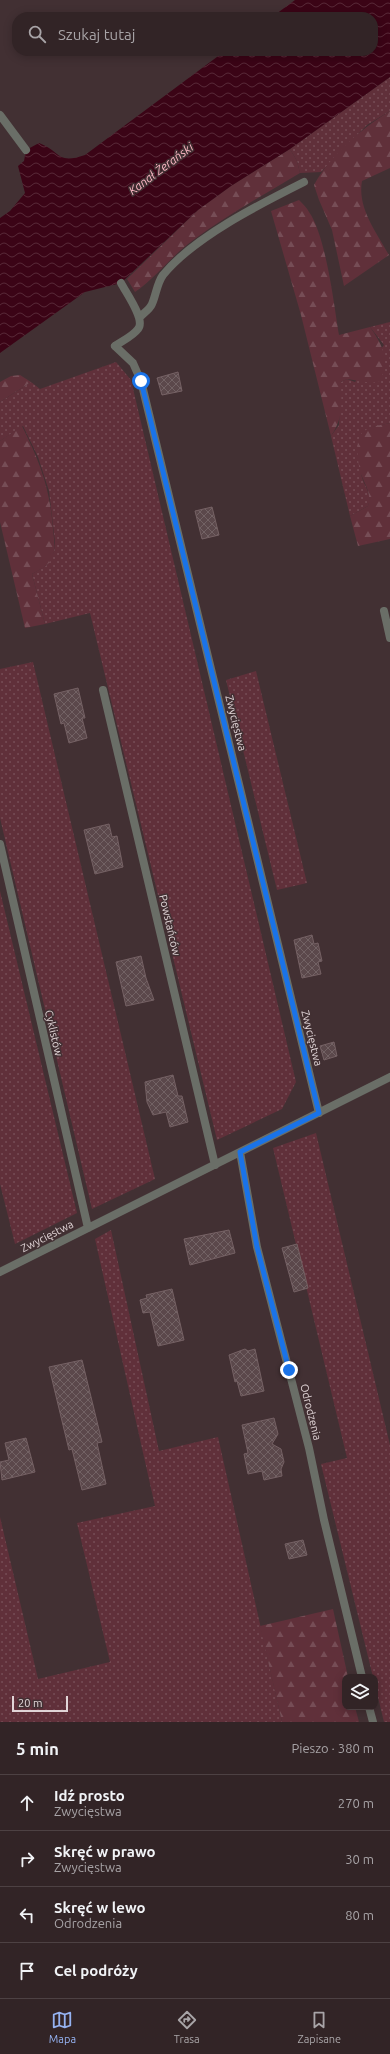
<!DOCTYPE html>
<html lang="pl">
<meta charset="utf-8">
<style>
body{margin:0;font-family:Ubuntu,sans-serif;background:#3a2c2e;color:#f1f3f6}
.controls{position:absolute;right:12px;bottom:12px;display:grid;overflow:hidden;border-radius:8px;box-shadow:0 2px 10px #0003}
.controls button{width:36px;height:36px;display:grid;place-items:center;padding:0;border:0;border-bottom:1px solid #4d4143;background:#322426;color:#f1f3f6;font:20px sans-serif}
.scale{position:absolute;left:12px;bottom:10px;width:56px;box-sizing:border-box;padding-left:4px;border:2px solid #e1d5d7;border-top:0;font-size:11px;line-height:14px;white-space:nowrap;color:#e1d5d7;-webkit-text-stroke:3px #423033;paint-order:stroke}
.stop{position:absolute;width:12px;height:12px;margin:-9px;border:3px solid #1a73e8;border-radius:50%;background:#fff}
.stop.end{background:#1a73e8;border-color:#fff;box-shadow:0 1px 4px #0008}
.list{margin:0;padding:0;list-style:none}
h2{display:flex;justify-content:space-between;align-items:center;height:52px;margin:0;padding:0 16px;font-size:17px}
h2 small{font-size:13px;font-weight:400;color:#a8a4a7}
.list li{display:grid;grid-template-columns:26px 1fr auto;gap:12px;align-items:center;box-sizing:border-box;height:56px;padding:0 16px;border-top:1px solid #4d4143}
.list b{display:block;font-size:15px;white-space:nowrap}
.list p{margin:0;font-size:13px;white-space:nowrap;color:#a8a4a7}
.list em{font-size:13px;font-style:normal;color:#a8a4a7}
.icon{flex:none;width:22px;height:22px;fill:none;stroke:currentColor;stroke-width:2;stroke-linecap:round;stroke-linejoin:round}
.map{position:relative;flex:none;width:390px;height:1722px;overflow:hidden}
.search{position:absolute;background:#322426;box-shadow:0 2px 10px #0003;left:12px;right:12px;top:12px;height:44px;display:flex;align-items:center;gap:10px;box-sizing:border-box;padding:0 14px;border-radius:16px;color:#a8a4a7;font-size:15px}
.sheet{height:276px;background:#322426}
nav{display:flex;justify-content:space-around;align-items:center;box-sizing:border-box;height:56px;border-top:1px solid #4d4143;background:#322426;font-size:11px;color:#a8a4a7}
nav a{display:grid;justify-items:center;gap:2px}
nav .on{color:#95b2f1}
.map>svg:first-child{display:block}
</style>
<div class="map">
<svg width="390" height="1722" viewBox="0 0 390 1722">
<defs>
<pattern id="grass-dots" width="8" height="8" patternUnits="userSpaceOnUse"><rect width="8" height="8" fill="#60303a"/><path d="M2 2h.1M6 6h.1" fill="none" stroke="#764d56" stroke-width="1.8" stroke-linecap="round"/></pattern>
<pattern id="forest-firs" width="22" height="20" patternUnits="userSpaceOnUse"><rect width="22" height="20" fill="#60303a"/><path d="M5 1l3.5 6h-7zM16 11l3.5 6h-7z" fill="#764d56"/></pattern>
<pattern id="water-waves" width="16" height="10" patternUnits="userSpaceOnUse"><rect width="16" height="10" fill="#3b0416"/><path d="M0 5q4-4 8 0t8 0" fill="none" stroke="#572837"/></pattern>
<pattern id="building-cross-hatch" width="8" height="8" patternUnits="userSpaceOnUse"><rect width="8" height="8" fill="#5b484b"/><path d="M0 0l8 8M0 8l8-8" fill="none" stroke="#726264"/></pattern>
</defs>
<rect width="100%" height="100%" fill="#423033"/>
<path fill="url(#grass-dots)" d="M390 77V111L367 125 321 172 300 173 297 161 290 149Z
M390 322V423L373 427C371 435 360 467 361 473 363 486 373 493 368 506L350 516 331 436 339 425 341 382 347 379 355 382 384 345 370 327Z
M116 362 131 380 296 1082 282 1109 217 1140 90 613 45 624 32 574 47 565 54 552 55 542 49 491 38 457 23 426 0 441V402L31 382 40 389Z
M33 662 155 1179 92 1209 0 818V669Z
M256 671 307 883 277 890 226 680Z
M0 891 77 1213 15 1244 0 1184Z
M316 1133 390 1445V1722H384L375 1685V1677H373L321 1464 347 1458 273 1148Z
M111 1230 159 1451 218 1437 282 1722H0V1517L38 1679 110 1662 77 1523 155 1506 95 1239Z"/>
<path fill="url(#forest-firs)" d="M390 111V168L362 181C357 208 377 233 389 255L344 286 332 230 319 200 314 185C331 154 361 129 390 111Z
M290 149 297 161 300 173C263 195 226 216 192 241 171 256 156 278 135 292L127 279 198 210 231 186Z
M299 200C303 204 307 208 309 212 326 236 334 305 339 335L370 327C383 345 390 361 380 381L372 383 347 379 341 382C341 404 344 417 331 436L301 315 271 211Z
M20 375 31 382 0 402V382L11 376Z
M390 423V539L358 546 350 516 368 506C372 494 365 485 361 474 358 464 354 439 363 432 370 426 381 425 390 423Z
M22 426C40 462 50 488 53 529 54 538 56 550 52 559 48 566 39 570 32 574L45 624 25 628 0 522V441Z
M333 1609 348 1677H345V1707H355L359 1722H282L260 1626Z"/>
<path fill="url(#water-waves)" d="M295 0H390V77L290 149 231 186 198 210 121 283 85 292 0 353V218L10 211 25 193 18 166 24 161 26 150 39 143C61 151 56 165 85 155L225 51H373V17H272Z"/>
<path fill="url(#building-cross-hatch)" stroke="#756164" d="M178 372 182 391 162 395 157 378Z
M212 507 219 535 202 539 195 511Z
M78 688 85 718H82L87 738 69 743 64 723 61 724 54 694Z
M109 824 112 837 117 836 123 867 95 874 84 830Z
M312 935 314 944 318 943 322 961 318 962 321 974 302 978 294 940Z
M141 956 146 978 154 1000 126 1006 116 962Z
M334 1042 337 1056 324 1060 320 1046Z
M173 1075 178 1096H182L188 1122 170 1127 166 1112 153 1115 147 1102 145 1082Z
M229 1230 235 1253 190 1265 184 1239Z
M297 1244 308 1288 294 1292 282 1248Z
M172 1289 184 1340 158 1346 150 1312 143 1313 140 1300 147 1298 146 1295Z
M245 1349 248 1351 255 1349 264 1391 241 1396 237 1381 235 1382 229 1355Z
M82 1360 102 1442 97 1443 106 1484 82 1490 72 1449 69 1450 49 1367Z
M274 1418 278 1434 272 1444 281 1449 284 1462 281 1469 282 1476 264 1480 262 1471 248 1474 244 1454 248 1453 242 1425Z
M26 1438 35 1472 2 1480 0 1462 9 1460 5 1443Z
M303 1540 307 1555 289 1559 285 1544Z"/>
<g fill="none" stroke-linecap="round" stroke-linejoin="round">
<path stroke="#6a6e67" stroke-width="8" d="M0 115 26 150
M140 317C144 313 150 309 152 304 156 295 157 283 163 275 194 237 260 204 304 182
M115 346C122 341 133 336 138 329 146 320 126 293 121 283"/>
<path stroke="#6a6e67" stroke-width="8" d="M115 346 133 363 141 381 319 1113
M384 611 390 638
M103 690 215 1165
M0 844 88 1228
M240 1152 257 1247 309 1448 324 1520 362 1677
M0 1272 390 1077
M369 1707 373 1722"/>
</g>
<g fill="none" stroke-linecap="round" stroke-linejoin="round">
<path stroke="#1a73e8" stroke-width="5" d="M141 381 319 1113 240 1152 257 1247 289 1370"/>
</g>
<g text-anchor="middle" stroke-width="3" stroke-linejoin="round" paint-order="stroke">
<g font-size="11" fill="#e1d5d7" stroke="#423033">
<text transform="translate(236 723) rotate(76)" y="4">Zwycięstwa</text>
<text transform="translate(170 925) rotate(77)" y="4">Powstańców</text>
<text transform="translate(54 1033) rotate(77)" y="4">Cyklistów</text>
<text transform="translate(312 1038) rotate(76)" y="4">Zwycięstwa</text>
<text transform="translate(47 1236) rotate(-27)" y="4">Zwycięstwa</text>
<text transform="translate(311 1412) rotate(76)" y="4">Odrodzenia</text>
</g>
<g font-size="12" font-style="italic" fill="#fcb7c4" stroke="#423033">
<text transform="translate(161 169) rotate(-37)" y="4">Kanał Żerański</text>
</g>
</g>
</svg>
<div class="controls">
<button><svg class="icon" aria-label="layers" viewBox="0 0 24 24"><path d="M12 4l9 5-9 5-9-5zM3 14l9 5 9-5"/></svg></button>
</div>
<div class="scale">20 m</div>
<div class="stop" style="left:141px;top:381px"></div>
<div class="stop end" style="left:289px;top:1370px"></div>
<div class="search"><svg class="icon" aria-label="search" viewBox="0 0 24 24"><circle cx="10" cy="10" r="6"/><path d="M15 15l6 6"/></svg>Szukaj tutaj</div>
</div>
<section class="sheet">
<h2>5 min<small>Pieszo · 380 m</small></h2>
<ul class="list">
<li><svg class="icon" aria-label="ahead" viewBox="0 0 24 24"><path d="M12 20V5M6 11l6-6 6 6"/></svg><div><b>Idź prosto</b><p>Zwycięstwa</p></div><em>270 m</em></li>
<li><svg class="icon" aria-label="right" viewBox="0 0 24 24"><path d="M7 20v-9h11M14 6l5 5-5 5"/></svg><div><b>Skręć w prawo</b><p>Zwycięstwa</p></div><em>30 m</em></li>
<li><svg class="icon" aria-label="left" viewBox="0 0 24 24"><path d="M17 20v-9H6M10 6l-5 5 5 5"/></svg><div><b>Skręć w lewo</b><p>Odrodzenia</p></div><em>80 m</em></li>
<li><svg class="icon" aria-label="arrive" viewBox="0 0 24 24"><path d="M6 21V4h12l-3 4 3 4H6"/></svg><div><b>Cel podróży</b></div></li>
</ul>
</section>
<nav>
<a class="on"><svg class="icon" aria-label="map" viewBox="0 0 24 24"><path d="M3 6l6-2 6 2 6-2v14l-6 2-6-2-6 2zM9 4v14M15 6v14"/></svg>Mapa</a>
<a><svg class="icon" aria-label="directions" viewBox="0 0 24 24"><path d="M12 3l9 9-9 9-9-9zM9 14v-3h6M13 9l2 2-2 2"/></svg>Trasa</a>
<a><svg class="icon" aria-label="saved" viewBox="0 0 24 24"><path d="M7 4h10v16l-5-4-5 4z"/></svg>Zapisane</a>
</nav>
